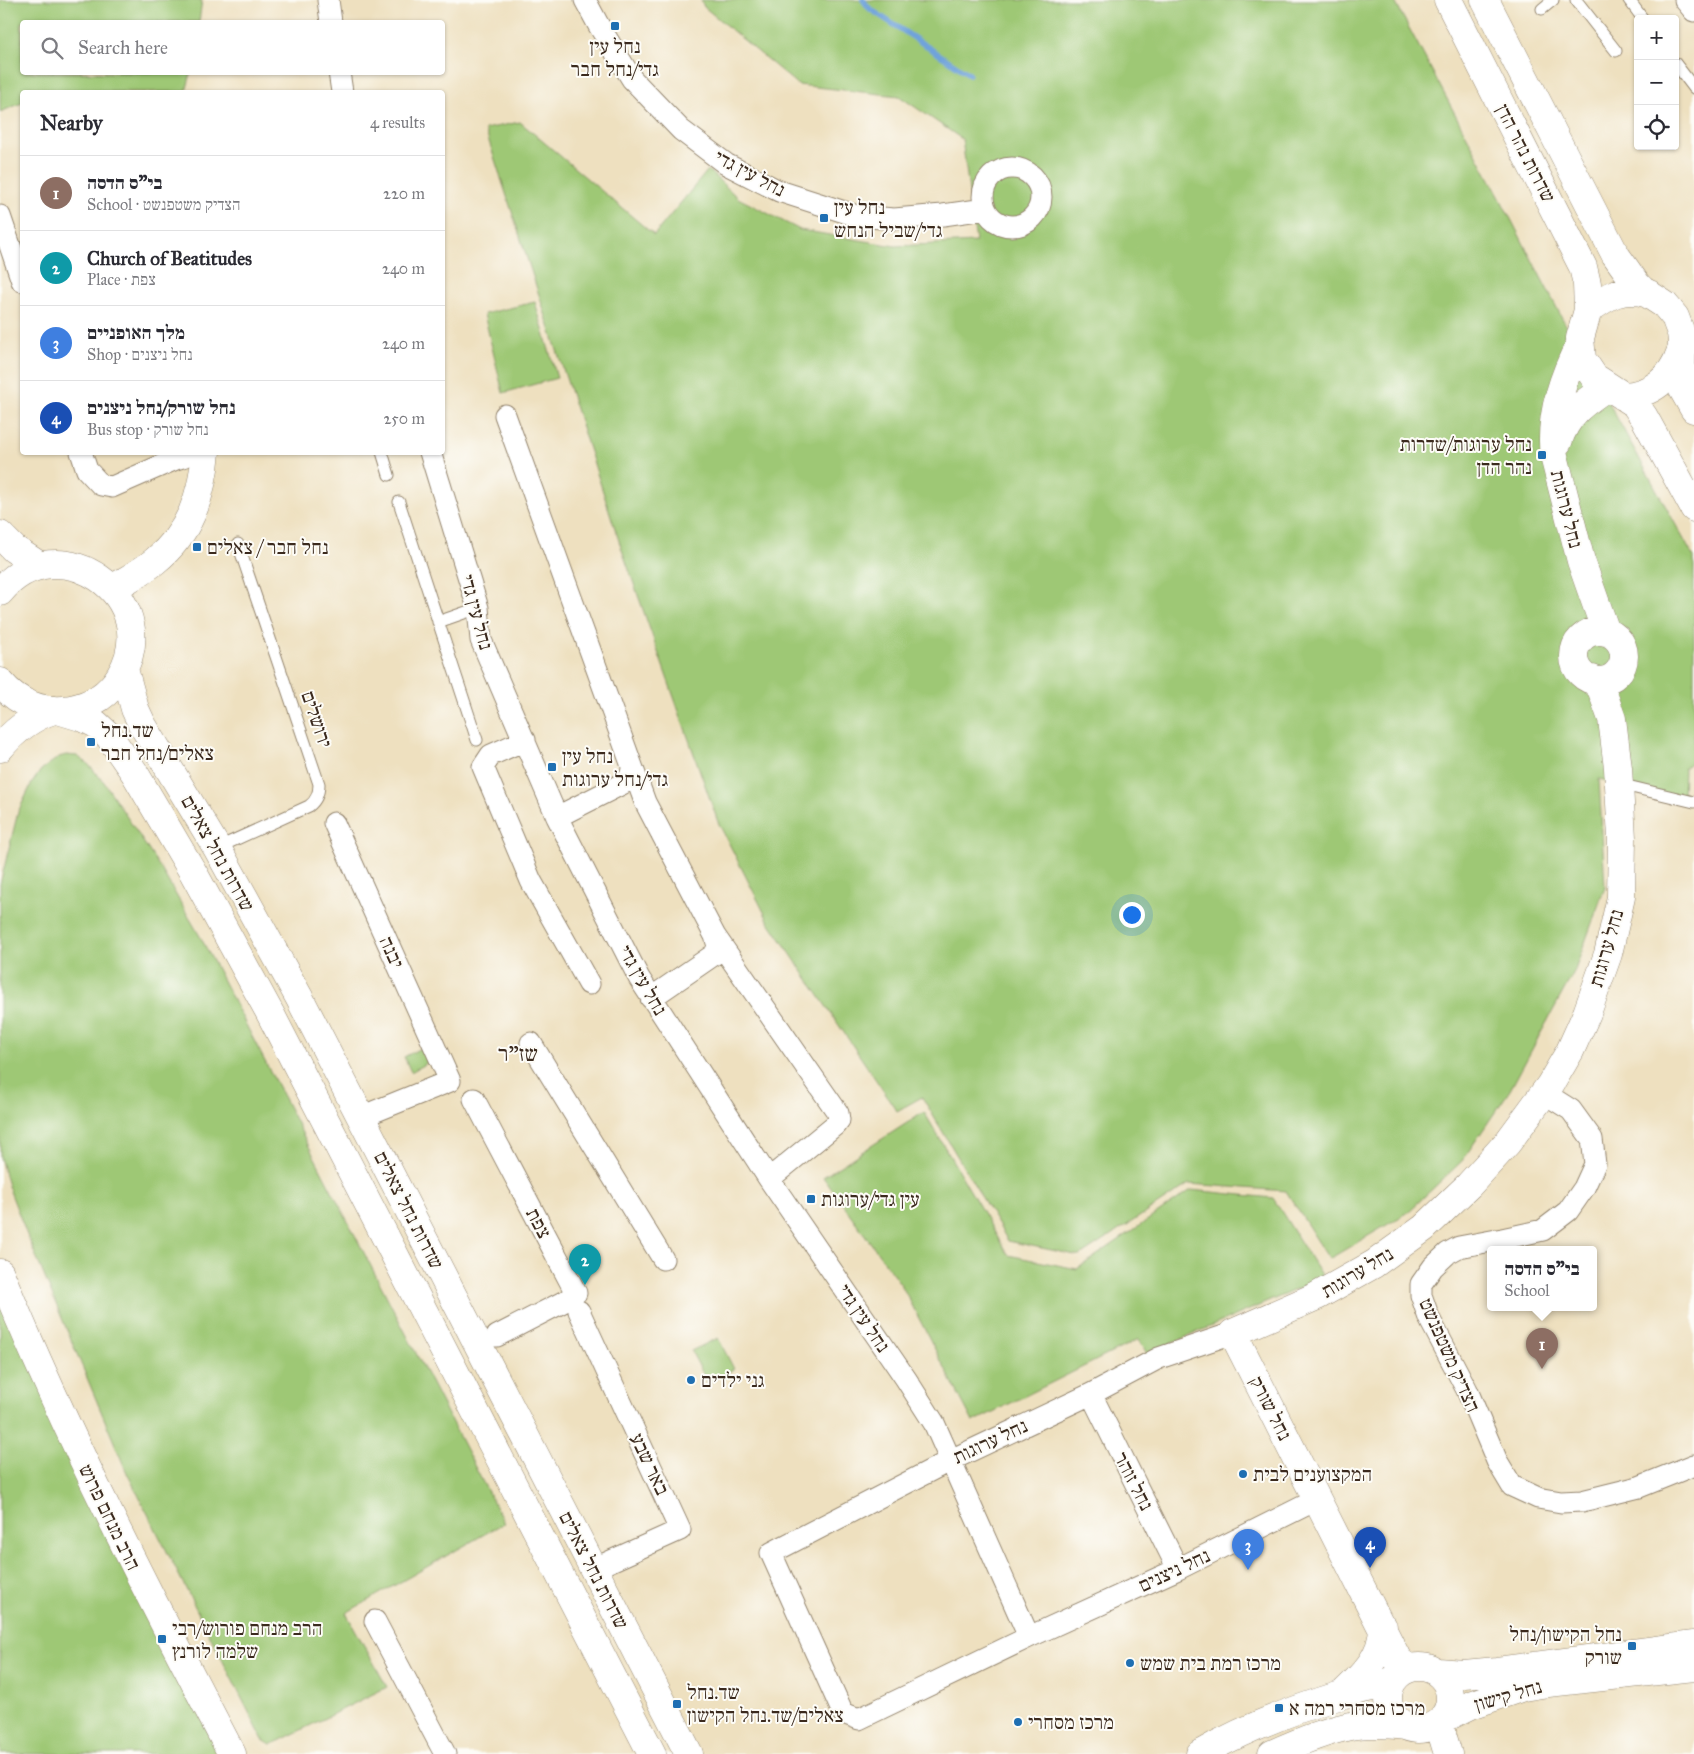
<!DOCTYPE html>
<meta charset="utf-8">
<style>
body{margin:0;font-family:"IM FELL Great Primer","Frank Ruhl Libre",serif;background:#f7f7f7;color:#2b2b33}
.controls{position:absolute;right:15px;top:15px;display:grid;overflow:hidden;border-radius:5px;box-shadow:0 1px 4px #0004}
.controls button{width:45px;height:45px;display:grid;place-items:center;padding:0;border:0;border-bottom:1px solid #e1e1e2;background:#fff;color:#2b2b33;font:25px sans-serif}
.you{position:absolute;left:1131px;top:914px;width:18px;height:18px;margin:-12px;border:4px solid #fff;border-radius:50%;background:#1a73e8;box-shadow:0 0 0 8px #1a73e833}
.badge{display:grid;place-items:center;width:32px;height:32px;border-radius:50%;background:#d93025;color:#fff;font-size:16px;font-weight:700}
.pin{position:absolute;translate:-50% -41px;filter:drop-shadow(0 1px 2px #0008)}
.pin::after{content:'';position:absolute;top:26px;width:18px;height:15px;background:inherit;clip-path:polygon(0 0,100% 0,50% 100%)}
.popup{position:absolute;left:1487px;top:1246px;width:110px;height:65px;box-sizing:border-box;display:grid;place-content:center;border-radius:5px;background:#fff;filter:drop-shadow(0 1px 4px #0005);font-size:16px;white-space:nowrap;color:#7c7c81}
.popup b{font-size:19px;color:#2b2b33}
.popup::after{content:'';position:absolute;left:50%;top:100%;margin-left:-10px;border:10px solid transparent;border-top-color:#fff}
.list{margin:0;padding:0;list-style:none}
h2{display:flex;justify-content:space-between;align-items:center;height:65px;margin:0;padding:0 20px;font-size:21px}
h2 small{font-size:16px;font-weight:400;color:#7c7c81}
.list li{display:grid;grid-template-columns:32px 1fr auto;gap:15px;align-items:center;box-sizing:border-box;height:75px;padding:0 20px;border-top:1px solid #e1e1e2}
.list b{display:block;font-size:19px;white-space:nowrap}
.list p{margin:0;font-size:16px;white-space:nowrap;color:#7c7c81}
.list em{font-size:16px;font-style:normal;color:#7c7c81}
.icon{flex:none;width:28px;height:28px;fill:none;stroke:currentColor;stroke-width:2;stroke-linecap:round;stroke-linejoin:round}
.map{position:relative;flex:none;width:1694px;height:1754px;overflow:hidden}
.search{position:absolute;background:#fff;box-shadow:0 1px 4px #0004;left:20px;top:20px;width:425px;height:55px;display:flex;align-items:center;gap:12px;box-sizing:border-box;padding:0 18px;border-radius:5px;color:#7c7c81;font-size:19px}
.panel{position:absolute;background:#fff;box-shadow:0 1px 4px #0004;left:20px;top:90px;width:425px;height:365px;border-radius:5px}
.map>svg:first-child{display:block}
</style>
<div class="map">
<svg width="1694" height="1754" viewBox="0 0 1694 1754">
<rect width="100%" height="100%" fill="#fdfcf7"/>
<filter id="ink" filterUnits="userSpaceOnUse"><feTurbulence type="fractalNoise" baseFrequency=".02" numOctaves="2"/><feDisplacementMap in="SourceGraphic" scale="10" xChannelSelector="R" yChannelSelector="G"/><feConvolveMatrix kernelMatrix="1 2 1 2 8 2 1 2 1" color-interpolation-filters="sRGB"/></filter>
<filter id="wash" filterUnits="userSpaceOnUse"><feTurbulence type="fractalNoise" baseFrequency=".0096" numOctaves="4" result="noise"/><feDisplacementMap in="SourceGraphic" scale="20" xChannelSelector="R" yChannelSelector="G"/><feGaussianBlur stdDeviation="1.12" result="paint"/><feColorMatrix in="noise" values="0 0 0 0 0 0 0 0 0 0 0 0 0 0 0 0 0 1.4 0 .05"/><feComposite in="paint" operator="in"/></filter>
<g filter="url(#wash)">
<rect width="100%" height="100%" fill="#eee0bf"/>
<path fill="#9ec875" stroke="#6c794a" d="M0 0H202L199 22H22V72L191 73 186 92H22V103L0 112Z
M701 0H1394L1500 198 1561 316 1694 558V760L1684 768 1683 799 1599 779 1605 887 1575 970 1510 1090 1462 1161 1407 1213 1329 1259 1286 1191 1189 1184 1080 1256 1008 1241 922 1097 897 1111 769 922 718 822 622 550 485 129 520 122 654 235 708 170 738 198 800 230 895 246 976 242 962 139 899 96 798 85 704 7Z
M535 302 557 378 503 393 484 314Z
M66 755 77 756 87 763 104 782 161 869 201 938 504 1523 346 1613 387 1687 271 1745 263 1740 127 1473 27 1235 8 1186 0 1157V884L18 812 32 783 41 770 59 757Z
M428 1044 435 1058 411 1072 404 1057Z
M924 1112 1008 1255 1077 1269 1191 1190 1273 1198 1323 1278 1147 1354 1139 1339 973 1422 902 1286 823 1177Z
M0 1302 219 1754H0Z
M718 1338 734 1369 708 1383 691 1351Z"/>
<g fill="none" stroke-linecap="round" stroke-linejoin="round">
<path stroke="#6fa3db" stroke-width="5.5" d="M863 0 870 9 969 74"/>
</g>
</g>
<g filter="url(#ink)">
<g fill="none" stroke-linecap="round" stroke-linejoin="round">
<defs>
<path id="lane" d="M1576 0 1616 51
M1629 0 1643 19
M1542 9 1553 0
M1675 63 1694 88
M382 452 389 475
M399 502 477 740
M438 622 478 608
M1619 784 1694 802
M217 848 309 806C317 800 319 793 319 784L238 544"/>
<path id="street" d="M328 0 331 22
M585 0 599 26 632 79 681 130 726 164 779 191 857 216 894 219 943 215 985 209
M1685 0 1694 11
M339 72 342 92
M983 197a29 29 0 1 1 58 0a29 29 0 1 1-58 0Z
M0 216 22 281
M505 415 645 802 715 936 838 1113 839 1120 835 1125 769 1179
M81 452 87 470 101 485 112 487 176 459 199 452
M430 452 478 608 481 640 557 817 639 978 769 1179 906 1379 934 1423 1029 1637
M525 740 491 755 483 767 531 881 589 984
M557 817 622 784 630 778 632 769
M334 823 450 1081 361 1117
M651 998 715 954 718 946 715 936
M531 1043 663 1259
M1544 1093 1571 1110 1592 1139 1595 1164 1584 1188 1568 1211 1543 1230 1502 1239 1459 1247 1448 1253 1433 1267 1421 1284V1295L1429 1318 1467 1390 1497 1461 1512 1486 1538 1498 1561 1502 1582 1501 1639 1487 1694 1465
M474 1099 576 1293 567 1300 497 1336
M579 1311 680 1530 593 1569
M1233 1333 1159 1358 1091 1394 951 1460 771 1553 843 1713 859 1719 1029 1637 1178 1569 1318 1499
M1091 1394 1178 1569
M375 1621 445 1754"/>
<path id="secondary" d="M1448 0 1583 267 1587 284 1588 310 1580 338 1582 359 1594 377 1634 403 1644 417 1694 508
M1485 0 1615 254 1637 285 1642 290 1665 305 1675 317 1681 333 1682 341 1681 386 1694 409
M1588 310C1609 295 1622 286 1649 294
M1580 344C1562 379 1549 417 1554 456L1581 561 1606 632
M1623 396C1651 395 1672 378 1680 353
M1558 442C1567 414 1583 403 1607 387
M0 535 14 549 40 566
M112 589C126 580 142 572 155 561 190 533 202 496 206 452
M0 592C57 521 167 598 120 676 109 694 92 705 71 709 44 714 18 704 0 682
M1574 656a25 25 0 1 1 50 0a25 25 0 1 1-50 0Z
M124 669 135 709 142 724 217 848 300 999 689 1754
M61 711 84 718 96 724 109 736 134 772 194 874 271 1015 652 1754
M0 748C15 730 31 717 54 710
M0 1273C68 1438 149 1596 232 1754
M1388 1698a31 31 0 1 1 62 0a31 31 0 1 1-62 0Z
M1408 1668 1398 1660 1233 1333 1317 1296 1374 1264 1424 1228 1469 1185 1508 1142 1550 1085 1570 1051 1587 1013 1608 954 1621 897 1622 838 1618 768 1612 719 1601 688 1592 679
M1438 1672 1464 1674 1497 1671 1694 1645
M1343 1694C1364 1674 1383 1656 1383 1627
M1443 1719 1471 1705 1523 1687 1548 1683 1694 1667
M1442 1720V1734L1448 1754
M1200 1754C1245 1728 1292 1710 1341 1695 1358 1689 1376 1687 1393 1681
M1272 1754C1298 1742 1327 1730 1356 1725 1372 1723 1389 1724 1406 1726"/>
</defs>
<use href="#lane" stroke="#94856e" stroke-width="13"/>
<use href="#street" stroke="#94856e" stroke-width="23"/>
<use href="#secondary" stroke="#94856e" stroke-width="29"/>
<use href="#lane" stroke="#fff" stroke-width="11"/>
<use href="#street" stroke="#fff" stroke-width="21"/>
<use href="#secondary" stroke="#fff" stroke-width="28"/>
</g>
</g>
<g fill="#1f6fb2" stroke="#fdfcf7" stroke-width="2">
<rect x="610" y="21" width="10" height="10" rx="2.5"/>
<rect x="819" y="213" width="10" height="10" rx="2.5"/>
<rect x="1537" y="450" width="10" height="10" rx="2.5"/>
<rect x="192" y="542" width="10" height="10" rx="2.5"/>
<rect x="86" y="737" width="10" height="10" rx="2.5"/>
<rect x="547" y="762" width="10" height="10" rx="2.5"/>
<rect x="806" y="1194" width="10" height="10" rx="2.5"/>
<circle cx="691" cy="1380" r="5"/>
<circle cx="1243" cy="1474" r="5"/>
<rect x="157" y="1634" width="10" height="10" rx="2.5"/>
<rect x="1627" y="1641" width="10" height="10" rx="2.5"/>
<circle cx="1130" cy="1663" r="5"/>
<rect x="672" y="1699" width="10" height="10" rx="2.5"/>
<rect x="1274" y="1703" width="10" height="10" rx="2.5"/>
<circle cx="1018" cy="1722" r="5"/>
</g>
<g text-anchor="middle" stroke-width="4" stroke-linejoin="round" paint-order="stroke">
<g font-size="20" fill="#3b2a1e" stroke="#fdfcf7" text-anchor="start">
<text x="615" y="53" text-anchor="middle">נחל עין<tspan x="615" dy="23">גדי/נחל חבר</tspan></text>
<text x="834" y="214">נחל עין<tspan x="834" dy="23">גדי/שביל הנחש</tspan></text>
<text x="1532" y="451" text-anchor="end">נחל ערוגות/שדרות<tspan x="1532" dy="23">נהר הדן</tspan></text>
<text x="207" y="554">נחל חבר / צאלים</text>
<text x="101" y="737">שד.נחל<tspan x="101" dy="23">צאלים/נחל חבר</tspan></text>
<text x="562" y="763">נחל עין<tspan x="562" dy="23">גדי/נחל ערוגות</tspan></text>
<text x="821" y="1206">עין גדי/ערוגות</text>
<text x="701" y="1387">גני ילדים</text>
<text x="1253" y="1481">המקצוענים לבית</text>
<text x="172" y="1635">הרב מנחם פורוש/רבי<tspan x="172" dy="23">שלמה לורנץ</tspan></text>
<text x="1622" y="1641" text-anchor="end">נחל הקישון/נחל<tspan x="1622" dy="23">שורק</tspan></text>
<text x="1140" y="1670">מרכז רמת בית שמש</text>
<text x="687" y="1699">שד.נחל<tspan x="687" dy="23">צאלים/שד.נחל הקישון</tspan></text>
<text x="1289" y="1715">מרכז מסחרי רמה א</text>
<text x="1028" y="1729">מרכז מסחרי</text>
</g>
<g font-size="20" fill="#3b2a1e" stroke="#fdfcf7">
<text transform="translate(1526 153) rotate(63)" y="7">שדרות נהר הדן</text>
<text transform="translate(750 173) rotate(28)" y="7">נחל עין גדי</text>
<text transform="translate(1567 509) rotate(76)" y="7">נחל ערוגות</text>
<text transform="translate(477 612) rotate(75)" y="7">נחל עין גדי</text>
<text transform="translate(317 719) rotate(71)" y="7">ירושלים</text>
<text transform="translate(218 853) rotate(61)" y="7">שדרות נחל צאלים</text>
<text transform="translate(1606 948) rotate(-74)" y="7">נחל ערוגות</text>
<text transform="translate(392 952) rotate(66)" y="7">יבנה</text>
<text transform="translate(643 980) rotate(60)" y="7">נחל עין גדי</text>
<text transform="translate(409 1210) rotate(63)" y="7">שדרות נחל צאלים</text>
<text transform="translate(539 1223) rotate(62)" y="7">צפת</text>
<text transform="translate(1357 1272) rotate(-31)" y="7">נחל ערוגות</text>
<text transform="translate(864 1318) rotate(56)" y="7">נחל עין גדי</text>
<text transform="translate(1450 1355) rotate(66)" y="7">הצדיק משטפנשט</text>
<text transform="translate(1271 1408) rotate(63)" y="7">נחל שורק</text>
<text transform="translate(990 1441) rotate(-25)" y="7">נחל ערוגות</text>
<text transform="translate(650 1464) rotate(65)" y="7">באר שבע</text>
<text transform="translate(1134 1481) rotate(63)" y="7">נחל זוהר</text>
<text transform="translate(110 1517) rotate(64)" y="7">הרב מנחם פרוש</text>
<text transform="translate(594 1570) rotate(63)" y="7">שדרות נחל צאלים</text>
<text transform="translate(1174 1570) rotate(-25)" y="7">נחל ניצנים</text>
<text transform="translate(1508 1695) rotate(-16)" y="7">נחל קישון</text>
</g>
<g font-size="22" fill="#3b2a1e" stroke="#fdfcf7">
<text x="518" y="1061">שז"ר</text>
</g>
</g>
</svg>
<div class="controls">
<button>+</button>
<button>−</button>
<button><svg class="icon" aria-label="locate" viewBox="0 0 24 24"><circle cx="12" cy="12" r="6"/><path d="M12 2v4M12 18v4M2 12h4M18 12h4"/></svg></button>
</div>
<div class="you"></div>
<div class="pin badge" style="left:1542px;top:1369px;background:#8d6e63">1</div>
<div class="popup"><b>בי&quot;ס הדסה</b>School</div>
<div class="pin badge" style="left:585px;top:1285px;background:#0f9aa8">2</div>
<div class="pin badge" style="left:1248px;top:1570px;background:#3f7fe0">3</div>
<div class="pin badge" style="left:1370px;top:1568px;background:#1a4fb4">4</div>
<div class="search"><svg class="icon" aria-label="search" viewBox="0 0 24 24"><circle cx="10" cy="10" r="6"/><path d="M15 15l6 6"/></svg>Search here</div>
<section class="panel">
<h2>Nearby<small>4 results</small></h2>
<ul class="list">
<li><span class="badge" style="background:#8d6e63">1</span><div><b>בי&quot;ס הדסה</b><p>School · הצדיק משטפנשט</p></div><em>220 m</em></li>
<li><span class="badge" style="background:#0f9aa8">2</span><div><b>Church of Beatitudes</b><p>Place · צפת</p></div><em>240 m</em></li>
<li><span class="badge" style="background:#3f7fe0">3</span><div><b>מלך האופניים</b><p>Shop · נחל ניצנים</p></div><em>240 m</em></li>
<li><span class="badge" style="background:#1a4fb4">4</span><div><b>נחל שורק/נחל ניצנים</b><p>Bus stop · נחל שורק</p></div><em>250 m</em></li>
</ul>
</section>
</div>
